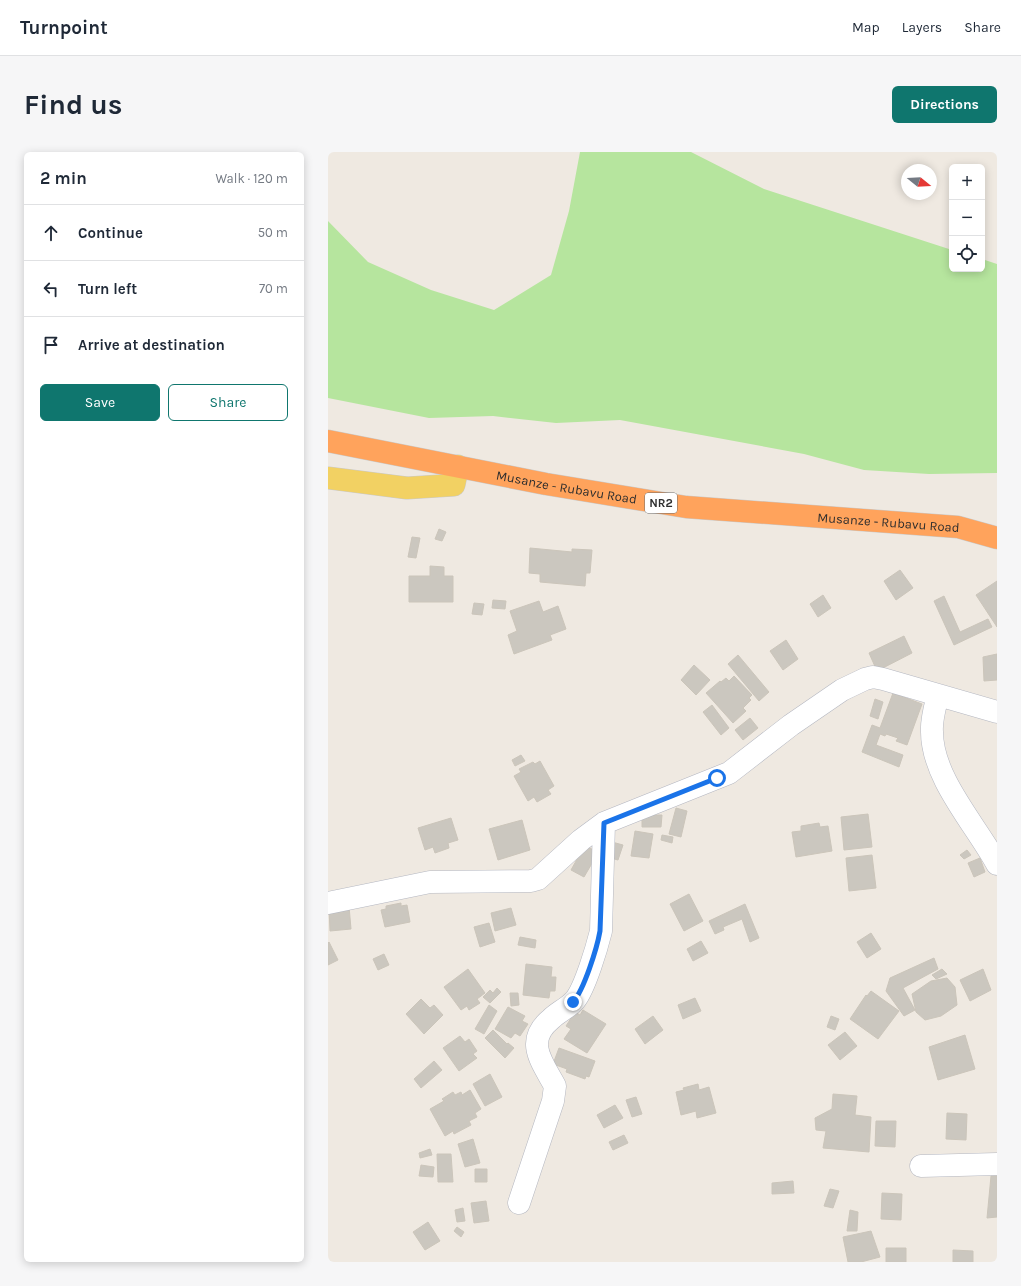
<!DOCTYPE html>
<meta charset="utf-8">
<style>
body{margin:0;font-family:Karla,sans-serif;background:#f6f6f7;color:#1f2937}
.controls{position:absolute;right:12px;top:12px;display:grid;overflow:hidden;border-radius:6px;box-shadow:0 2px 10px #0003}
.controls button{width:36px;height:36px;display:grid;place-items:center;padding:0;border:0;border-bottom:1px solid #e0e1e3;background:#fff;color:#1f2937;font:20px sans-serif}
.compass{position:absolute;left:573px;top:12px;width:36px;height:36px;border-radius:50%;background:#fff;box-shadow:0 2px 10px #0003;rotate:108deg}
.stop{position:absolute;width:12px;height:12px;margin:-9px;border:3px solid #1a73e8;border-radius:50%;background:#fff}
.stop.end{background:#1a73e8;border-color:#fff;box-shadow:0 1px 4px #0008}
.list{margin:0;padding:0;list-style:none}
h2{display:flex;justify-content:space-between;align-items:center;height:52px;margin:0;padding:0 16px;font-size:17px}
h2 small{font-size:13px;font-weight:400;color:#747a83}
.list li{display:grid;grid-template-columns:26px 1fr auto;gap:12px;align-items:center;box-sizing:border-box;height:56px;padding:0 16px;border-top:1px solid #e0e1e3}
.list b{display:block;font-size:15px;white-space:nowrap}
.list em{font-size:13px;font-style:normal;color:#747a83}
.actions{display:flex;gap:8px;padding:12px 16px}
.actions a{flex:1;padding:9px 0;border:1px solid #0f766e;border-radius:6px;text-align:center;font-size:14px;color:#0f766e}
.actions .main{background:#0f766e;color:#fff}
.icon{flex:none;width:22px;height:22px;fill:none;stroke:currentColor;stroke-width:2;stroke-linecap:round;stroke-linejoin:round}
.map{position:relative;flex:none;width:669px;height:1110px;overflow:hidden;border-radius:6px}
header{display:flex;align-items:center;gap:24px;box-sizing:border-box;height:56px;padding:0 20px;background:#fff;border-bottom:1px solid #e0e1e3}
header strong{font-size:19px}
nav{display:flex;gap:22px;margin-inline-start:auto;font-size:14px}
.intro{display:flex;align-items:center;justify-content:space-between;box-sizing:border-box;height:96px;padding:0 24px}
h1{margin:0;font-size:28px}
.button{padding:10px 18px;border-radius:6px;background:#0f766e;color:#fff;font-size:14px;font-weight:700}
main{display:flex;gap:24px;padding:0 24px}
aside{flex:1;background:#fff;border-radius:6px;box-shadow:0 2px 10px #0003}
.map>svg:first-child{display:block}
</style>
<header>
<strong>Turnpoint</strong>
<nav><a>Map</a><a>Layers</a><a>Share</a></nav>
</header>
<div class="intro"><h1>Find us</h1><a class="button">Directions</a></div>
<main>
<aside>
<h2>2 min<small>Walk · 120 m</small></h2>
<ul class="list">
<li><svg class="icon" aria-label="ahead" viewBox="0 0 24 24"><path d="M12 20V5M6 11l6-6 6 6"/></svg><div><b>Continue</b></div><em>50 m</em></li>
<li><svg class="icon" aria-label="left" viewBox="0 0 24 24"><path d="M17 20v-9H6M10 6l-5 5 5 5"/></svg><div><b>Turn left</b></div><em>70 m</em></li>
<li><svg class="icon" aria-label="arrive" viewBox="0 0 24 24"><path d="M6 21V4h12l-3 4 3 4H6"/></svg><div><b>Arrive at destination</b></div></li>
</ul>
<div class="actions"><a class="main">Save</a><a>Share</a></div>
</aside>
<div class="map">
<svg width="669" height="1110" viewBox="0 0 669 1110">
<rect width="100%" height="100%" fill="#efe9e1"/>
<path fill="#b6e59e" d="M252 0H363L436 37 624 98V117H654V107L669 112V321L601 322 536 318 476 302 292 268 228 271 165 264 101 266 0 246V69L40 110 103 138 166 158 223 123 241 59Z"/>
<path fill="#cbc7bf" stroke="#cbc5ba" d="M111 377 118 380 114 389 107 387Z
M84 385 92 386 88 406 80 405Z
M202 396 244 400V397L264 398 262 421H258L257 434 212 430V422L201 421Z
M102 414 116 415V424H125V450H81V424H102Z
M572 418 585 436 568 448 556 429Z
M669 429V475L648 443Z
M495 443 503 456 490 465 482 452Z
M616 444 632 480 660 467 664 475 626 493 606 449Z
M165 448 178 449 177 457 164 456Z
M211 449 215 460 230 454 238 477 222 483 224 488 186 502 180 483 189 479 182 459Z
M146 451 156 452 154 463 144 462Z
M576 484 584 501 549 519 541 501Z
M458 488 470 507 455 518 442 499Z
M669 502V528L656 529 655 505Z
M410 503 441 540 431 549 400 512Z
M366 513 382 528 368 543 353 528Z
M406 524 424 543 421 546 423 548 415 556 418 559 405 571 378 541 392 529 393 530 398 526 401 529Z
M565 541 594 552 579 593 568 589 570 586 558 582 557 584 552 582 548 593 575 603 571 615 534 600 544 573 552 576Z
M547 547 555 550 550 567 542 564Z
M384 553 401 576 393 583 375 560Z
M422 566 430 576 415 588 407 578Z
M193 603 197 609 187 614 184 608Z
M212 609 226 634 220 638 223 642 209 650 206 645 200 649 186 624 193 620 191 617 205 610 207 612Z
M348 656 359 659 353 685 341 682Z
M540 662 544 695 516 698 513 665Z
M314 663H334L333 675H314Z
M123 666 130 688 120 691 121 696 107 701 105 695 97 698 90 676Z
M194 668 202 698 170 708 161 677Z
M491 671 492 675 500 674 504 699 468 705 464 680 473 679V674Z
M307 679 325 682 321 706 303 704Z
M334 683 345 685 344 691 333 688Z
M284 690 295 693 290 708 279 705Z
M257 693 270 701 256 725 243 718Z
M639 698 643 703 636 707 632 703Z
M544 703 548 736 521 739 518 706Z
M652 706 657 720 646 725 640 711Z
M361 742 375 769 356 779 342 752Z
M73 751V754L79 753 82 770 57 775 53 758 58 757V754Z
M417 752 431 786 422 790 414 767 395 775 396 778 387 782 381 769Z
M21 754 23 777 2 779 1 756Z
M183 756 188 773 167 779 163 761Z
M161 771 167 790 152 795 146 775Z
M543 781 553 797 539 806 529 790Z
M192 785 208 788 207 796 190 793Z
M373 789 380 801 365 809 359 797Z
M1 790 10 808 0 813V791Z
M56 802 61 813 50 818 45 807Z
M606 806 610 817 575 836 587 858 576 864 558 839 562 826Z
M198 812 224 815 223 825H228L227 839H222L221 846 195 843Z
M140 817 157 841 149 847 152 851 141 858 139 854 133 858 116 835Z
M614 817 619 822 608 827 604 823Z
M655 817 663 838 642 849 632 828Z
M619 826 627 835 629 853 613 864 597 868 588 860 584 842 603 829Z
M169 836 173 840 162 851 155 845 162 838 165 841Z
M543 839 571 859 550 887 522 867 538 843 539 844Z
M182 841H190L191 853 183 854Z
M367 846 373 859 355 867 350 853Z
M93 847 102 856 106 853 115 863 96 882 78 862Z
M161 853 169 859 156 882 147 877Z
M180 855 197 864 194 869 200 872 192 884 187 881 183 886 167 877Z
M255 858 278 872 259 901 236 887 243 877 238 874 247 860 252 863Z
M325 864 335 878 317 892 307 877Z
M503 864 511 867 507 878 499 875Z
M165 878 179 892 180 891 186 896 177 906 157 886Z
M517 880 529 894 512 908 500 893Z
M637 883 647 917 610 928 601 895Z
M132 884 137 890 141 887 149 899 145 902 149 906 131 919 115 896Z
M231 896 267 909 261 925 258 924 257 927 238 920 239 917 225 912Z
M106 909 114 918 93 936 86 927Z
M162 922 174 945 157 954 145 932Z
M370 932 371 938 381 935 388 961 369 966 368 959 353 963 348 940 356 938 355 936Z
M142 938 153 957 147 961 149 965 141 969 143 973 126 982 125 979 117 984 102 957 116 949 114 947 125 940 127 943 133 940 134 943Z
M505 942 529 944 527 963 543 965 541 1000 495 996 498 979 488 978 487 966 504 957Z
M308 945 314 962 304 965 298 948Z
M287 953 295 966 276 976 269 963Z
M619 961 639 962 638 988 618 987Z
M548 969H568L567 995 547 994Z
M296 983 300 991 285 998 281 990Z
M145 987 152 1011 137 1015 130 992Z
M102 997 104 1003 92 1006 91 1001Z
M109 1002H123L125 1030H110Z
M93 1013 106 1015 105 1025 91 1024Z
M147 1017H159V1030H147Z
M663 1024H669V1065L659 1066Z
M465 1029 466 1041 444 1042V1031Z
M502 1037 511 1039 505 1056 496 1054Z
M554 1041 574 1042 573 1068 553 1067Z
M158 1049 161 1069 146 1071 143 1051Z
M135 1056 137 1069 129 1070 127 1058Z
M522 1058 530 1060 529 1079H519Z
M100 1070 112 1089 97 1098 85 1080Z
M129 1075 136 1080 133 1085 126 1079Z
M543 1079 552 1105 533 1110H520L515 1085Z
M558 1096H578V1110H558Z
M625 1098 645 1099V1110H625Z"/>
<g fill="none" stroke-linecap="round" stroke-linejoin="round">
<defs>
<path id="minor" d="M610 543C607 555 603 568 604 580 604 626 648 673 669 712
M0 751 102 730 203 729 210 727 253 688 276 671 401 621 463 573 514 538 537 527 545 525 555 527 669 560
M593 1014 669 1012
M191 1051 225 949 227 934C214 910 196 889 223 867 230 860 240 856 247 848 257 836 269 795 273 779L276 671"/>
<path id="major" d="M0 326 79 336 126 333 130 314"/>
<g id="highway">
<path id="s1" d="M0 289 218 332 358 355 630 375 669 386"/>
</g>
</defs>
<use href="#minor" stroke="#b4b7c1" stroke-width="23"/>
<use href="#major" stroke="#c9c9c9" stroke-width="23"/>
<use href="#highway" stroke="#c9c9c9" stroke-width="23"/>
<use href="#minor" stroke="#fff" stroke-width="22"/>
<use href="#major" stroke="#f2d163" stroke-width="22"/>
<use href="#highway" stroke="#ffa35c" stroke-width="22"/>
</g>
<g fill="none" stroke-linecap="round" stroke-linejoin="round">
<path stroke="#1a73e8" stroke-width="5" d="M245 850C256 838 269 796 272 779L276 671 389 626"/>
</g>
<g text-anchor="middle" stroke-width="3.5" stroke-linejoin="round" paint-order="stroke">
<rect fill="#fff" stroke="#6d6d6d" stroke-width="1" x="317" y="341" width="32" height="20" rx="3"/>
<g font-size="12" font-weight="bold" fill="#2e2e2e">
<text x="333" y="355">NR2</text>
</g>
<g font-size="13" fill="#2e2e2e" stroke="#fff">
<text dy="5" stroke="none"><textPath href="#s1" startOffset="243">Musanze - Rubavu Road</textPath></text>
<text dy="5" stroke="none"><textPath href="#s1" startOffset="567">Musanze - Rubavu Road</textPath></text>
</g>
</g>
</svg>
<div class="controls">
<button>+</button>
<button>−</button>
<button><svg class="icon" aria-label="locate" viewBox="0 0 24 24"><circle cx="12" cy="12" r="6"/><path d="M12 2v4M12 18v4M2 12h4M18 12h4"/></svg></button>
</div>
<svg class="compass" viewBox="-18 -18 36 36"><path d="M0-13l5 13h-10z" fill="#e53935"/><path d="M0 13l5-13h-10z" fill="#747a83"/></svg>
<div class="stop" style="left:389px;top:626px"></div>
<div class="stop end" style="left:245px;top:850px"></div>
</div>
</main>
